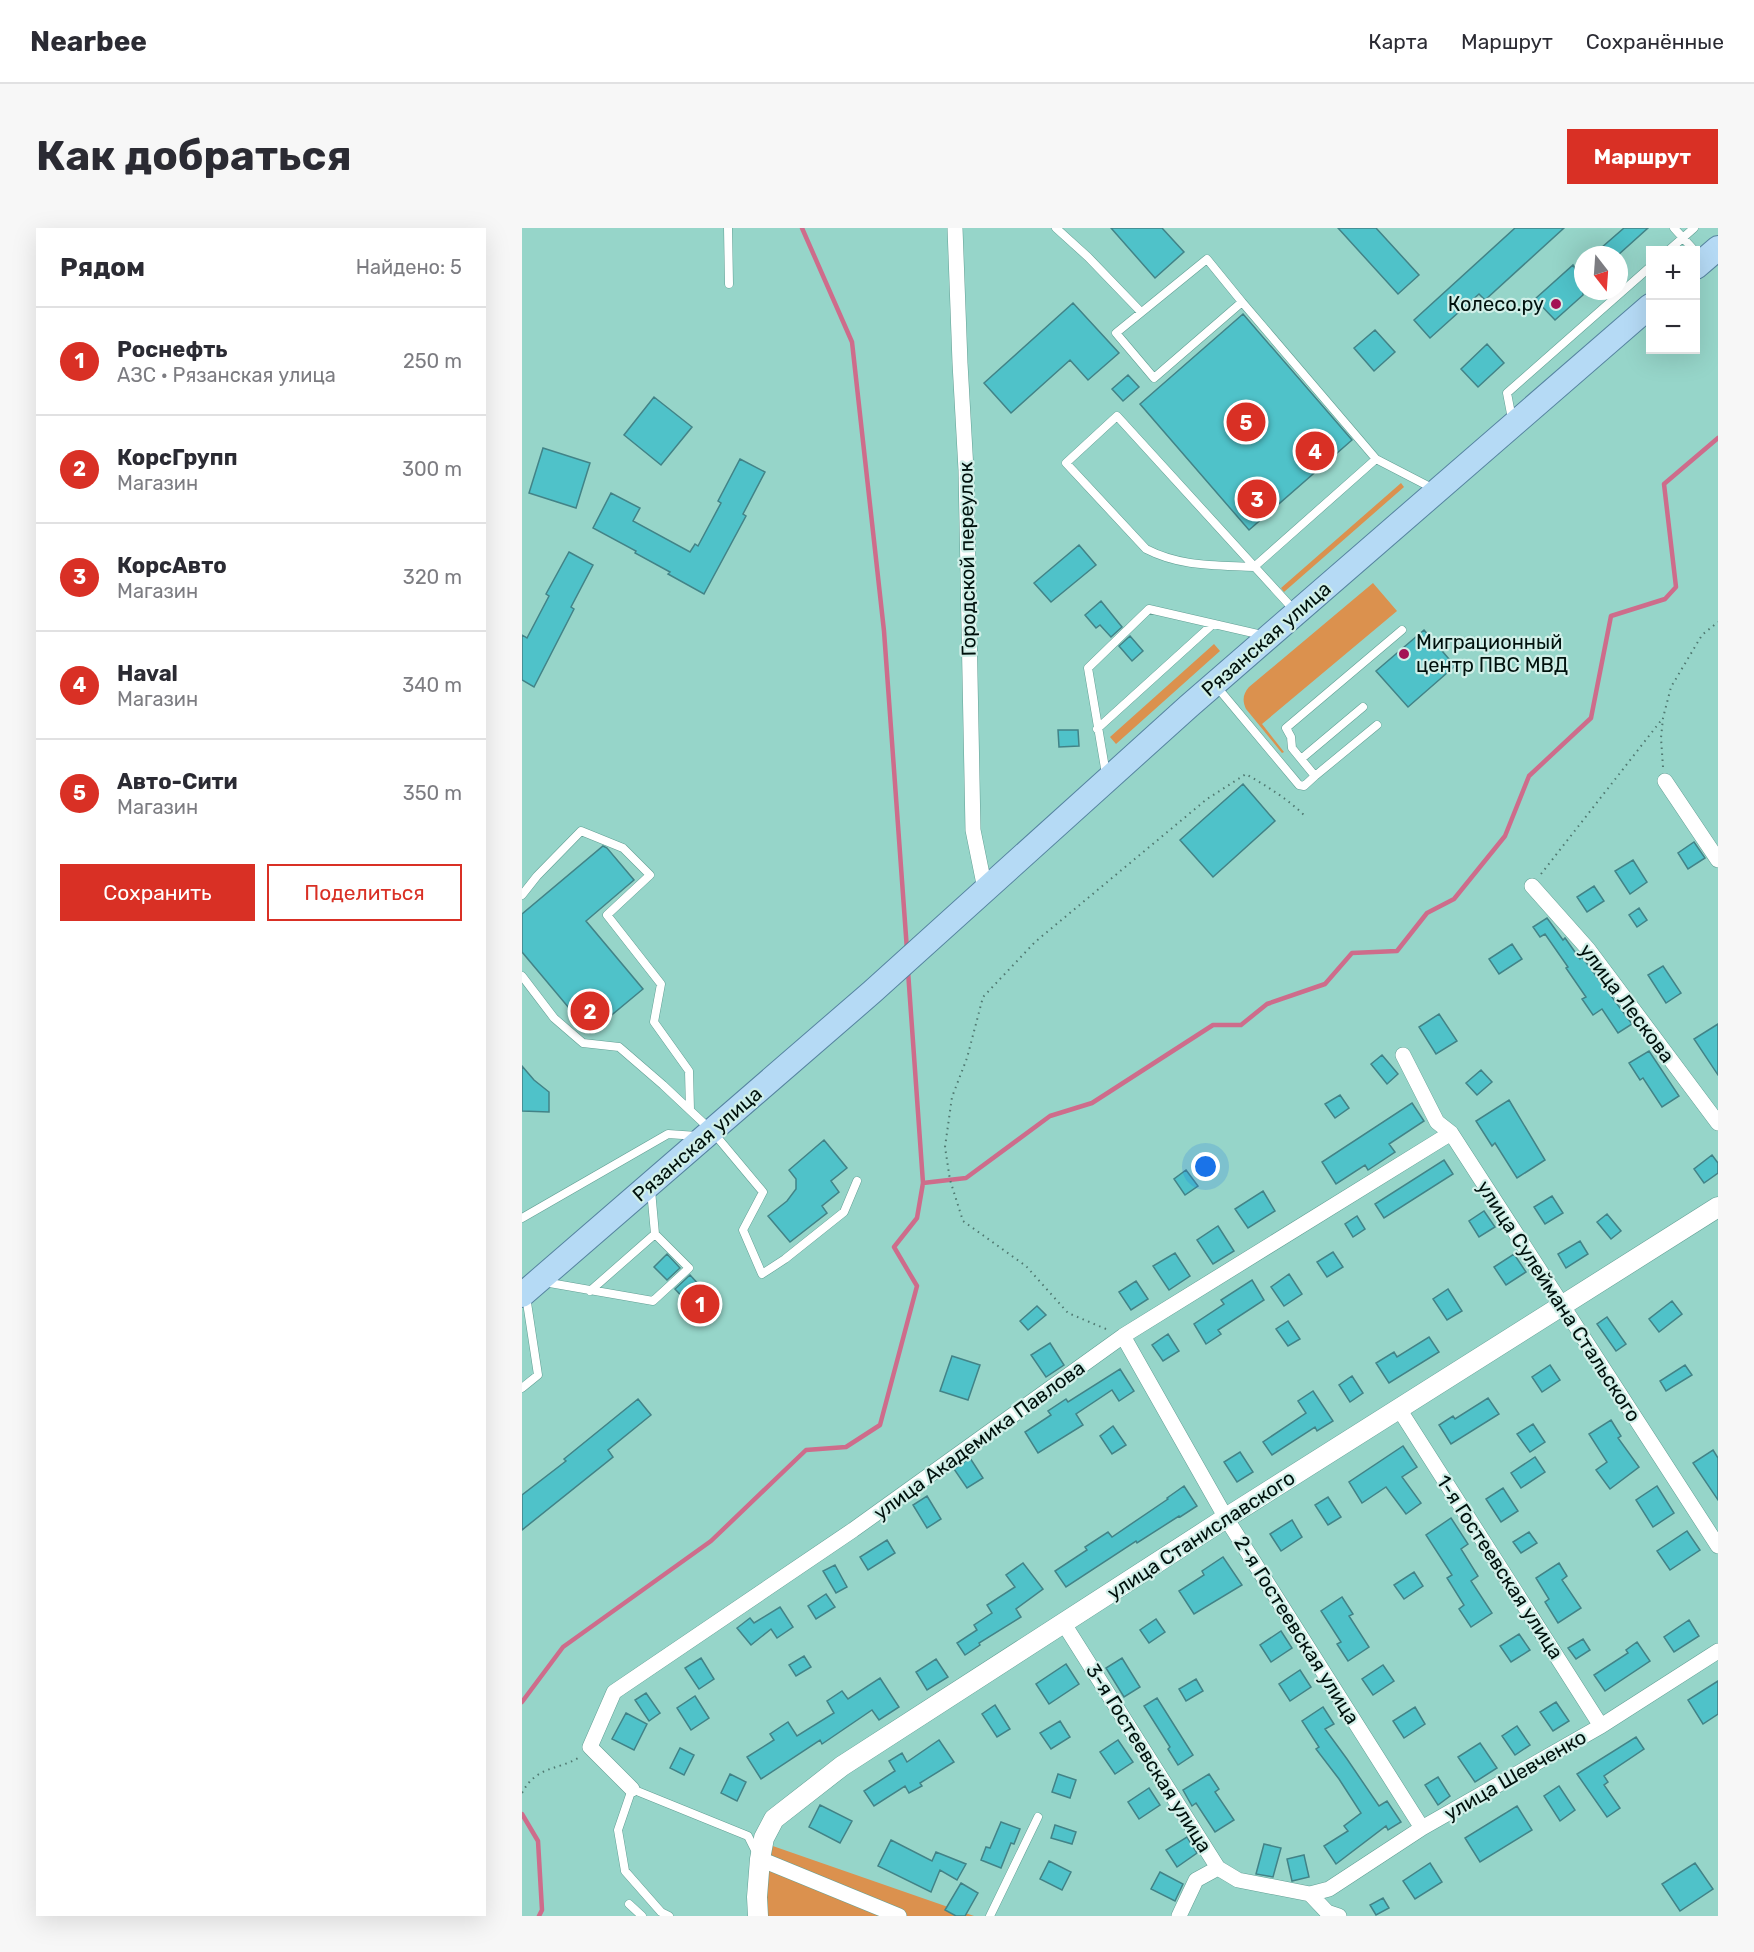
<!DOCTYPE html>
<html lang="ru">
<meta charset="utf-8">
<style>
body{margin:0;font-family:Rubik,sans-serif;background:#f7f7f7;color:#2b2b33}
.controls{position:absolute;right:18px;top:18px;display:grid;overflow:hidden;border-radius:0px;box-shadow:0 6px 24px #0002}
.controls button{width:54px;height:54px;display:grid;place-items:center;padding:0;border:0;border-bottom:2px solid #e1e1e2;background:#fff;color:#2b2b33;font:30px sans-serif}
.compass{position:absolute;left:1052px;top:18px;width:54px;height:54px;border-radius:50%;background:#fff;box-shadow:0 6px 24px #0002;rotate:163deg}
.you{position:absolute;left:684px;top:939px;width:21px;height:21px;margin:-15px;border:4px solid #fff;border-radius:50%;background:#1a73e8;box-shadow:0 0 0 9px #1a73e833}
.badge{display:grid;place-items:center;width:39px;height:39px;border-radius:50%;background:#d93025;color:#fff;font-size:20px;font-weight:700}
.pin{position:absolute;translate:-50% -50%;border:3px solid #fff;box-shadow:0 2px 6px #0006}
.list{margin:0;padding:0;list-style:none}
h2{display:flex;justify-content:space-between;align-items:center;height:78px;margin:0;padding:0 24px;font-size:26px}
h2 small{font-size:20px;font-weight:400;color:#7c7c81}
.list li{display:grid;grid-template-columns:39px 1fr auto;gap:18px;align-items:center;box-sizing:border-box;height:108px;padding:0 24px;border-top:2px solid #e1e1e2}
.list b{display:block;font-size:22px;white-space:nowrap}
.list p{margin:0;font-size:20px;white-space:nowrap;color:#7c7c81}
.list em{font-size:20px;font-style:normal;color:#7c7c81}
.actions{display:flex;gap:12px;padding:18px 24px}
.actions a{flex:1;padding:14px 0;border:2px solid #d93025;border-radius:0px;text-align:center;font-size:21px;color:#d93025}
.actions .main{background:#d93025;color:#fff}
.map{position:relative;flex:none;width:1196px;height:1688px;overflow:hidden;border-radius:0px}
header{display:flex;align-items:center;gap:36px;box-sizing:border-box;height:84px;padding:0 30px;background:#fff;border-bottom:2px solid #e1e1e2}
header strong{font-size:28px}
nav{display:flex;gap:33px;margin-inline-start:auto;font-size:21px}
.intro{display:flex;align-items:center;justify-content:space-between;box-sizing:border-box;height:144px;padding:0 36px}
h1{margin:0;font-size:42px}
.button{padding:15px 27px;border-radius:0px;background:#d93025;color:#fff;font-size:21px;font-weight:700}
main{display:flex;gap:36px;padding:0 36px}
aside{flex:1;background:#fff;border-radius:0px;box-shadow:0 6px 24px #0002}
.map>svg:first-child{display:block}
</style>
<header>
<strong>Nearbee</strong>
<nav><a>Карта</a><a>Маршрут</a><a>Сохранённые</a></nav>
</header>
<div class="intro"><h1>Как добраться</h1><a class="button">Маршрут</a></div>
<main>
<aside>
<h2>Рядом<small>Найдено: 5</small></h2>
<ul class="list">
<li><span class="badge">1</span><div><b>Роснефть</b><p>АЗС · Рязанская улица</p></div><em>250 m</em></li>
<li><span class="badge">2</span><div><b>КорсГрупп</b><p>Магазин</p></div><em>300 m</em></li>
<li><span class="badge">3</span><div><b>КорсАвто</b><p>Магазин</p></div><em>320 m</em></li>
<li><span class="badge">4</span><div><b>Haval</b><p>Магазин</p></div><em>340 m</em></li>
<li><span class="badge">5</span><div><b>Авто-Сити</b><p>Магазин</p></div><em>350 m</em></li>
</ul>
<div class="actions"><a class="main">Сохранить</a><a>Поделиться</a></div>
</aside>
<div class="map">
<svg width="1196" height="1688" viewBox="0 0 1196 1688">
<rect width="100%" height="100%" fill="#96d5c9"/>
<path fill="#db914e" d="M879 255 882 259 762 364 759 360Z
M851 355 875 383 740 496 762 524 760 525 724 481C720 472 721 466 727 459Z
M692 416 698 423 594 516 588 509Z
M239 1614 452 1688H246L238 1631Z"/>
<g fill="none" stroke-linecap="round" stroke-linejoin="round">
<path stroke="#ce6c8b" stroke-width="4.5" d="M280 0 330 114 362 403 385 722
M386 743 401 955
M0 1474 41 1419 189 1313 284 1222 324 1219 358 1197 395 1058 372 1019 395 990 401 955 444 950 528 888 570 875 691 797H719L745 776 803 756 830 725 875 723 905 685 932 671 983 608 1007 548 1069 490 1089 388 1143 371 1154 359 1142 256 1196 210
M0 1586 16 1613 20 1682 17 1688"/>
</g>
<path fill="#4fc2c9" stroke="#428387" stroke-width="1.5" d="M589 0H640L662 24 633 50Z
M816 0H854L897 47 876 66Z
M993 0H1042L963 72 957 66 908 110 892 92Z
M1102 0H1126L1096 27H1071Z
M1061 36V67L1033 92 1013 71 1051 37 1054 42Z
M551 75 597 125 566 152 548 132 489 185 462 155Z
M721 86 830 212 727 302 618 176Z
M853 102 873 124 852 143 832 120Z
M965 116 982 135 956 159 939 141Z
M606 147 617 159 601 173 590 161Z
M132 169 170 199 139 237 102 207Z
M21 220 68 235 54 280 7 265Z
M218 231 243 244 221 286 224 288 182 366 146 346 148 344 113 325 114 323 71 300 89 265 118 280 111 293 168 324 173 316 176 318 199 275 196 273Z
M557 317 574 337 529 374 512 355Z
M47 324 71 337 49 379 52 381 12 459 0 452V407L5 410 27 368 24 366Z
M579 373 600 399 589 409 578 397 574 400 563 387Z
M902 402 933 438 886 479 854 443Z
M608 408 621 423 610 433 597 418Z
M536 502H556L557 518 537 519Z
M721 556 753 593 691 649 658 612Z
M1172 614 1183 630 1166 641 1156 625Z
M81 618 85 620 112 652 64 693 121 761 68 805 0 724V686Z
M1111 632 1125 654 1108 666 1093 643Z
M1072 658 1082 673 1065 684 1055 669Z
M1117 680 1125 692 1115 699 1107 687Z
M1025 690 1041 712 1043 710 1058 731 1060 729 1110 796 1096 805 1080 781 1071 787 1060 771 1064 769 1044 740 1046 739 1023 706 1018 709 1011 699Z
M990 716 1000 731 977 746 967 731Z
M1141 738 1159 765 1144 775 1126 747Z
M917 786 935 813 914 826 897 799Z
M1196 796V847L1172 811Z
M1127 823 1157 868 1140 879 1121 850 1118 852 1107 835Z
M860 827 876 846 865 856 849 836Z
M0 838 12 852 27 864V884L0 883Z
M959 842 970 854 955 867 944 855Z
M818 867 827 880 813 890 803 876Z
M987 872 1023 932 995 950 973 915 970 918 954 893Z
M890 875 902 893 867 916 873 924 846 942 843 937 814 956 800 934Z
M302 912 325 940 309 953 317 964 300 978 305 985 268 1014 246 988 265 973 274 961V951L267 942Z
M1190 927 1196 935V945L1182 955 1172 941Z
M922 932 931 946 862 990 853 976Z
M664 942 676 958 663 967 652 951Z
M741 963 753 983 726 1000 713 981Z
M1030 968 1041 985 1023 996 1012 979Z
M962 983 973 999 957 1009 947 993Z
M1085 986 1099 1003 1089 1011 1075 994Z
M835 988 843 1001 831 1009 823 996Z
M696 998 712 1023 691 1036 675 1012Z
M1058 1013 1066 1026 1044 1040 1036 1026Z
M811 1024 821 1039 805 1049 795 1034Z
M653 1025 668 1048 647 1062 631 1038Z
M145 1026 158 1040 145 1052 132 1039Z
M992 1026 1004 1044 984 1057 972 1039Z
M767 1046 780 1066 762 1078 749 1059Z
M168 1047 192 1073 173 1089 164 1078 167 1076 153 1061Z
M730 1052 742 1072 696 1102 699 1106 684 1116 672 1096 702 1076 699 1072Z
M614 1053 626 1071 609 1082 597 1064Z
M926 1061 940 1083 925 1092 911 1071Z
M1150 1073 1160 1086 1137 1104 1127 1091Z
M515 1078 524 1087 506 1102 498 1093Z
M1085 1089 1104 1116 1094 1123 1075 1096Z
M766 1093 778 1111 766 1118 754 1101Z
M646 1106 657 1123 641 1133 630 1117Z
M907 1109 917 1124 867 1155 854 1135 872 1124 875 1129Z
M528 1115 542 1137 524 1149 509 1127Z
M430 1128 458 1137 446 1172 418 1163Z
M1028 1137 1038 1152 1020 1164 1010 1149Z
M1163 1137 1170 1147 1144 1163 1138 1153Z
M598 1141 612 1163 597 1173 590 1162 554 1186 561 1197 516 1225 503 1204 529 1187 526 1183 544 1171 546 1174Z
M830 1148 841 1165 828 1174 817 1157Z
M791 1163 811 1193 795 1203 793 1199 750 1227 741 1214 784 1185 776 1173Z
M966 1170 977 1186 929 1216 917 1197 931 1188 933 1191Z
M116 1171 129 1187 86 1222 91 1229 0 1302V1267L44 1233 42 1231Z
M1089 1192 1099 1208 1096 1210 1117 1239 1088 1261 1074 1242 1085 1234 1067 1206Z
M1011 1196 1023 1214 1008 1224 995 1206Z
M591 1198 604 1217 590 1226 578 1208Z
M881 1218 895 1239 880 1249 899 1275 884 1286 864 1259 840 1275 827 1254Z
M1191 1222 1196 1230V1272L1171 1235Z
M718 1224 731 1244 715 1254 702 1234Z
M1013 1229 1023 1244 999 1260 989 1245Z
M448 1230 461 1250 445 1260 432 1241Z
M662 1258 675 1278 658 1289 657 1288 615 1315 614 1313 544 1359 533 1343 565 1322 563 1319 586 1304 590 1309 646 1271 645 1270Z
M1135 1258 1152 1285 1131 1299 1114 1272Z
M981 1260 996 1283 979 1294 964 1271Z
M405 1268 419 1291 405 1300 391 1277Z
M806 1269 819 1289 806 1297 793 1277Z
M929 1290 946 1316 939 1321 956 1348 949 1353 970 1385 949 1399 937 1381 942 1377 925 1350 930 1347 904 1307Z
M770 1292 780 1309 759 1323 748 1306Z
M1165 1303 1178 1322 1148 1342 1135 1323Z
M1007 1304 1015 1315 999 1325 991 1314Z
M365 1312 373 1325 346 1342 338 1329Z
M701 1329 720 1357 672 1386 657 1363 682 1347 680 1343Z
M501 1335 521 1361 494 1381 499 1389 457 1415 458 1417 443 1427 435 1415 455 1402 452 1397 470 1385 465 1377 493 1359 484 1347Z
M1037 1335 1045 1348 1040 1352 1059 1380 1036 1395 1023 1374 1027 1371 1014 1350Z
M313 1337 325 1359 314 1365 301 1343Z
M892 1344 901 1358 882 1371 872 1357Z
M304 1366 313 1379 294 1391 286 1378Z
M820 1369 831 1386 827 1388 847 1419 826 1433 815 1416 819 1414 799 1383Z
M258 1379 271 1399 255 1410 249 1401 229 1417 215 1400 228 1390 232 1395Z
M634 1391 643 1404 627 1415 618 1402Z
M1167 1392 1177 1408 1152 1424 1142 1409Z
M759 1403 770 1420 749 1434 738 1417Z
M997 1406 1008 1422 989 1434 978 1418Z
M1061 1411 1068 1422 1054 1431 1046 1420Z
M1115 1414 1128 1433 1083 1463 1072 1447 1106 1425 1104 1422Z
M282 1428 289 1439 274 1448 267 1437Z
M179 1430 192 1451 177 1461 163 1440Z
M600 1430 618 1459 602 1469 584 1440Z
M414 1431 426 1449 405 1462 394 1444Z
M544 1436 557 1456 527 1476 514 1456Z
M861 1437 872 1453 851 1467 840 1451Z
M778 1442 789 1459 768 1473 757 1456Z
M358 1450 377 1479 357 1492 350 1482 300 1516 298 1512 239 1551 225 1529 252 1512 248 1506 266 1494 275 1508 312 1485 305 1473 320 1463 326 1471Z
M674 1451 681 1463 664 1473 657 1461Z
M1196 1453V1486L1181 1496 1166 1472Z
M124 1465 138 1485 127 1493 113 1472Z
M173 1468 187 1490 169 1502 155 1480Z
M635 1470 671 1527 656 1537 646 1521 648 1519 622 1478Z
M1034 1474 1047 1493 1031 1503 1018 1484Z
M473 1477 488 1501 475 1509 460 1486Z
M801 1479 812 1496 803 1501 825 1531 857 1578 865 1573 879 1594 866 1602 864 1598 814 1636 802 1618 826 1603 822 1598 839 1585 817 1551 794 1521 797 1519 780 1493Z
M893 1479 903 1496 882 1510 871 1493Z
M104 1485 125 1496 112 1522 90 1511Z
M538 1493 548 1509 529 1521 518 1505Z
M995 1498 1008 1517 993 1527 980 1508Z
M1114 1509 1122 1521 1082 1548 1086 1554 1082 1557 1098 1580 1085 1589 1055 1546Z
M417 1512 432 1534 398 1555 400 1558 387 1565 383 1558 352 1578 342 1563 373 1543 367 1533 380 1525 385 1534Z
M596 1512 611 1534 593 1546 578 1524Z
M958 1515 975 1540 953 1554 936 1529Z
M158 1520 172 1527 162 1547 148 1540Z
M208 1546 224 1554 215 1573 199 1565Z
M536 1546 554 1552 548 1570 530 1564Z
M687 1546 697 1561 693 1564 712 1592 693 1604 674 1575 670 1578 661 1562Z
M916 1549 928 1568 916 1577 903 1557Z
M1037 1558 1053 1582 1038 1593 1022 1568Z
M627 1560 638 1577 617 1591 606 1574Z
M298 1577 330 1593 318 1615 287 1599Z
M995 1578 1010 1602 958 1634 943 1610Z
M479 1594 498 1601 492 1616 489 1615 479 1640 459 1632 464 1619 468 1620Z
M533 1597 554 1604 550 1616 529 1610Z
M665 1609 675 1625 655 1639 644 1622Z
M369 1612 410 1633 414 1624 444 1636 435 1652 418 1642 409 1664 356 1638Z
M742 1616 759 1620 751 1649 734 1646Z
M782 1627 787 1649 770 1653 765 1631Z
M527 1633 549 1644 540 1662 518 1651Z
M908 1635 920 1654 893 1671 881 1653Z
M1173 1635 1191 1661 1158 1683 1140 1656Z
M638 1644 661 1656 653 1673 629 1661Z
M439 1655 456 1665 443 1688H434L423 1682Z
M861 1670 867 1680 854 1687 848 1677Z"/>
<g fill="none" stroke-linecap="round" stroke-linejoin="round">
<defs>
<path id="service" d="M206 0 207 56
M534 0 566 29 619 84
M1152 0 1172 22
M1147 22 1172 0
M720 74 685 31 594 105 632 150 720 74 854 231 912 261
M990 191 985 165 1128 39
M772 382 595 188 544 235 624 321C659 339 693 337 732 339L854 231
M695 459 777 557 782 558 793 548 770 520 769 509 764 500 880 402
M575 501 691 396
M779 531 841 479
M584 546 566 440 627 381 740 407
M793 548 855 497
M0 667 15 648 59 603 101 620 128 647 85 687 139 756 132 794 167 843 168 882
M0 748 32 790 61 815 97 819 141 857 190 903 241 964 221 1002 240 1046 263 1031 322 984 335 953
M0 990 146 906 175 908
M22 1054 131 1073 167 1040 133 1006 129 962
M68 1063 133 1006
M0 1160 16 1147 4 1068
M107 1676 120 1688
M147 1688 139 1684 103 1643 96 1602 110 1561 226 1608 234 1624
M468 1688 516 1589"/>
<path id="minor" d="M433 0 438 135 444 242 451 602 463 661
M1143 553 1196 632
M1010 658 1066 721 1196 895
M881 827 915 894 929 905 1196 1318
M601 1108 704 1290 900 1600
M877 1181 1079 1498
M542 1396 696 1640 674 1652 657 1688
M110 1561 68 1519 92 1464 331 1302 601 1108 929 905
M238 1631 377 1688
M696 1640 716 1652 788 1666 805 1684 817 1688
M788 1666 807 1661 900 1600 1079 1498 1196 1423"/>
<path id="tertiary" d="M236 1688 235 1669 238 1631 242 1610 252 1591 320 1538 704 1290 1196 979"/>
<path id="primary" d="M1174 39 1196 20
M0 1067 350 764 667 478 1128 78"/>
</defs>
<use href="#service" stroke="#619f94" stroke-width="9"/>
<use href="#minor" stroke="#619f94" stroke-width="16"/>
<use href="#tertiary" stroke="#619f94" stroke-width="21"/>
<use href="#primary" stroke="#5684a0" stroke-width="26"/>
<path stroke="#507971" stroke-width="2" stroke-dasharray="1.5 4.5" stroke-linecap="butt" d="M1141 539 1139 510 1141 490 1149 459 1180 407 1196 394
M1019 646 1141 490
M584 1101 546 1085 504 1038 441 993 428 952 423 919 430 869 445 830 461 769 513 714 685 571 724 546C746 559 766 571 784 589
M0 1565C15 1537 35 1543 58 1529"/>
<use href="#service" stroke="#fff" stroke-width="8"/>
<use href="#minor" stroke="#fff" stroke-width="15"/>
<use href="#tertiary" stroke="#fff" stroke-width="20"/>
<use href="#primary" stroke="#b5daf5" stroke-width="24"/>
</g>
<g fill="#a41355" stroke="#d0efe8" stroke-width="2">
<circle cx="1034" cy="76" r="6"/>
<circle cx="882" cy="426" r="6"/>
</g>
<g text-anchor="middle" stroke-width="4.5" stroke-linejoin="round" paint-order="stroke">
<g font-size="20" fill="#00110d" stroke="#d0efe8" text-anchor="end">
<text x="1022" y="83">Колесо.ру</text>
<text x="894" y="421" text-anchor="start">Миграционный<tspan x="894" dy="23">центр ПВС МВД</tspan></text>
</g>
<g font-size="20" fill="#00110d" stroke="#d0efe8">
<text transform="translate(445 331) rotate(-91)" y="7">Городской переулок</text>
<text transform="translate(744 411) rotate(-41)" y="7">Рязанская улица</text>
<text transform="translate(1105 775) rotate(53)" y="7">улица Лескова</text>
<text transform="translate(175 916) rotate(-41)" y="7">Рязанская улица</text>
<text transform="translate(1037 1073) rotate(57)" y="7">улица Сулеймана Стальского</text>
<text transform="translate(457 1212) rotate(-36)" y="7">улица Академика Павлова</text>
<text transform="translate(679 1307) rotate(-33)" y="7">улица Станиславского</text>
<text transform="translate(978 1339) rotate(57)" y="7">1-я Гостеевская улица</text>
<text transform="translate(775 1402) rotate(58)" y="7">2-я Гостеевская улица</text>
<text transform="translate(627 1530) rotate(58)" y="7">3-я Гостеевская улица</text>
<text transform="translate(993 1547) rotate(-30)" y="7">улица Шевченко</text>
</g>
</g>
</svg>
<div class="controls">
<button>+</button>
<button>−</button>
</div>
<svg class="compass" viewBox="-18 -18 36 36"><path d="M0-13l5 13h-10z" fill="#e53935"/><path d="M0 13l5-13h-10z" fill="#7c7c81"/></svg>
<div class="you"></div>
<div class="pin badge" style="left:178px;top:1076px">1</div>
<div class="pin badge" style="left:68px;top:783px">2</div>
<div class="pin badge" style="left:735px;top:271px">3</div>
<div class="pin badge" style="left:793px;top:223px">4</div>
<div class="pin badge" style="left:724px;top:194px">5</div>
</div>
</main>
